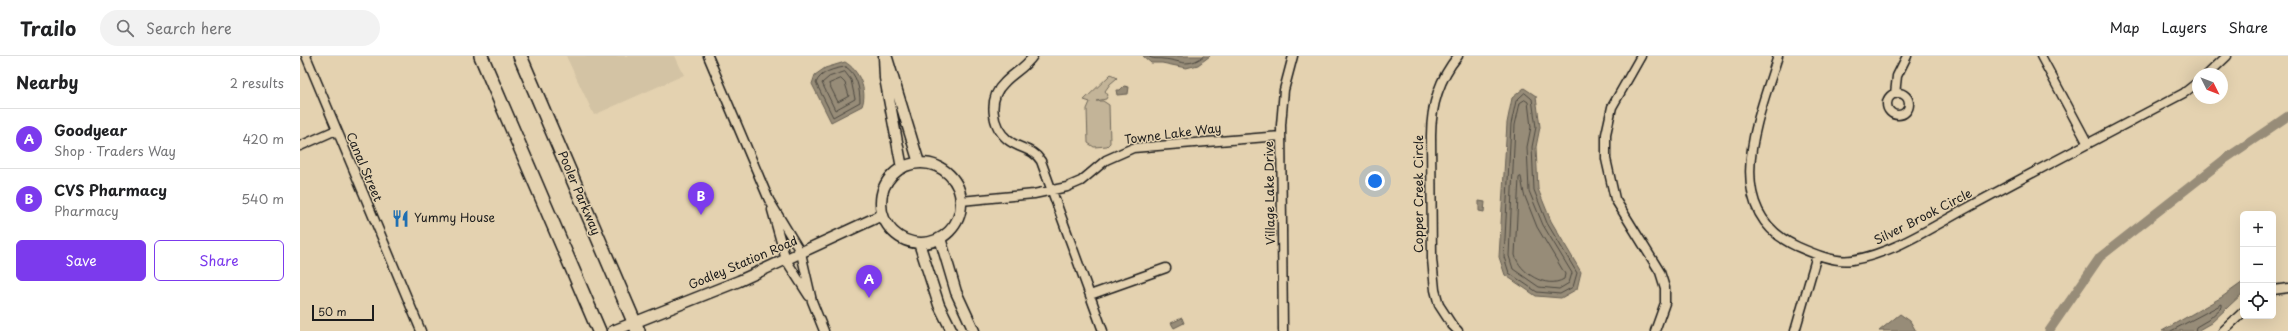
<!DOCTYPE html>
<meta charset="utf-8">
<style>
body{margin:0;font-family:"Playpen Sans",sans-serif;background:#f2f2f2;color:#202124}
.controls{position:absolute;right:12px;bottom:12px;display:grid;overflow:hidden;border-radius:6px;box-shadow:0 4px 16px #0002}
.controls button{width:36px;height:36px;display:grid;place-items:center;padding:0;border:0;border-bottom:1px solid #e0e0e0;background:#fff;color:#202124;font:20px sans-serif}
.compass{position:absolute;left:1892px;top:12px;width:36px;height:36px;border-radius:50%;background:#fff;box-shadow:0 4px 16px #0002;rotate:132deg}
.scale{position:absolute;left:12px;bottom:10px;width:62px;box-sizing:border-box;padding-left:4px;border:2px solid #1c1c1c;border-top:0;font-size:11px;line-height:14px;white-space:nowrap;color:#1c1c1c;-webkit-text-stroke:3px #e4d2b0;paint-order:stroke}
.you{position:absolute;left:1075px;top:125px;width:14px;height:14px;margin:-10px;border:3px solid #fff;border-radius:50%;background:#1a73e8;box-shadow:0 0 0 6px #1a73e833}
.badge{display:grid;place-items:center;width:26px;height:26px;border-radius:50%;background:#7c3aed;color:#fff;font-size:13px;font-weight:700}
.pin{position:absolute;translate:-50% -33px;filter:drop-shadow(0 1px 2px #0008)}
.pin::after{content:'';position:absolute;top:21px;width:14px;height:12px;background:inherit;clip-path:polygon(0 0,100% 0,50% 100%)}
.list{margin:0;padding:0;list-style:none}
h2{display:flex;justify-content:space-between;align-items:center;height:52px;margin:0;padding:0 16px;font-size:17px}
h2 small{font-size:13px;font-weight:400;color:#757577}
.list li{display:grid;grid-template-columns:26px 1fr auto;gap:12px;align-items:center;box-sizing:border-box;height:60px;padding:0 16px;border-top:1px solid #e0e0e0}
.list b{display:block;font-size:15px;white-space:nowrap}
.list p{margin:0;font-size:13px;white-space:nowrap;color:#757577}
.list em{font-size:13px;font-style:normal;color:#757577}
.actions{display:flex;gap:8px;padding:12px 16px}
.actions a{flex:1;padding:9px 0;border:1px solid #7c3aed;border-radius:6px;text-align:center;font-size:14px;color:#7c3aed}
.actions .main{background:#7c3aed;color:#fff}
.icon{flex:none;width:22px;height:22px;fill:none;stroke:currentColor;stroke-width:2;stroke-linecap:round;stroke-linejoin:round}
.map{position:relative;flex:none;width:1988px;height:275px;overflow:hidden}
header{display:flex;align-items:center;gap:24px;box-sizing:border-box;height:56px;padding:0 20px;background:#fff;border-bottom:1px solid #e0e0e0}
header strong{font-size:19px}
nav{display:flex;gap:22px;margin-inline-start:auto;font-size:14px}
.search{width:280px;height:36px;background:#f2f2f2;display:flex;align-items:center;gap:10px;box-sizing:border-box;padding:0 14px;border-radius:22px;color:#757577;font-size:15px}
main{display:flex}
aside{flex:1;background:#fff}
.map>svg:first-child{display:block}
</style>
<header>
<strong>Trailo</strong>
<div class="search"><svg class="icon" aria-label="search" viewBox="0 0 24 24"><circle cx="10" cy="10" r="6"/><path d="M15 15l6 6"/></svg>Search here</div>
<nav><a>Map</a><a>Layers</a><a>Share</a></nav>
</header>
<main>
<aside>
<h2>Nearby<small>2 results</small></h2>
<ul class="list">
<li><span class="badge">A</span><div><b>Goodyear</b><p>Shop · Traders Way</p></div><em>420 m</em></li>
<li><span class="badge">B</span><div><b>CVS Pharmacy</b><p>Pharmacy</p></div><em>540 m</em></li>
</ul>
<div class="actions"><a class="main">Save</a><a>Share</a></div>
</aside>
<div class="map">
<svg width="1988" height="275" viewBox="0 0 1988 275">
<rect width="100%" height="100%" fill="#e4d2b0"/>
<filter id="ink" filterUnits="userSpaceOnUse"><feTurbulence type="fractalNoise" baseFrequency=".025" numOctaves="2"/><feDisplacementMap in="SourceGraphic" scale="8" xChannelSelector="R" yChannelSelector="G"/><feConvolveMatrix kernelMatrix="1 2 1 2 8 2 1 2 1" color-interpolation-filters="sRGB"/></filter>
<g filter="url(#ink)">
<path fill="#d3c3a4" d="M266 0H375L384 19 294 59Z"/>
<path fill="#c3b498" stroke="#70685a" d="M811 18 817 22 810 28 805 35 808 39 806 43 796 45H803L809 49 810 87 807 90 794 91 788 87 787 53 790 46 784 44Z"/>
<path fill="#978c78" stroke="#665f53" d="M843 0H910L898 9 886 12 862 7H851Z
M545 6C559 14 568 35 562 50L531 66 512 28 515 19 525 12Z
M824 30 829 31 828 38 817 39 816 34H820Z
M1224 32 1236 40 1240 71 1236 91 1238 133 1251 165 1281 216 1277 233 1261 242 1236 240 1205 219 1199 201 1207 67 1212 42Z
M1179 145 1185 146 1184 156 1179 155Z
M1943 226V237L1911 267 1897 275H1862L1922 241Z
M1600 258 1610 265 1616 275H1579Z
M882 262 884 267 874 272 871 267Z"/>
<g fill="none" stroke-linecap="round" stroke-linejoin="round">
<path stroke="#4d4941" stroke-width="1" d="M848 0C853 4 857 2 863 3 881 4 886 13 904 0
M546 11C557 18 560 33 560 46L533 61 516 27C520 16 535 12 546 11Z
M545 16 551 24 555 43 535 54 522 27 529 21Z
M541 23 545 27 549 40 538 46 529 28Z
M1225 37 1232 43 1236 71 1232 91 1234 134 1247 167 1277 217 1273 231 1260 238 1237 236 1209 217 1204 201 1211 68 1216 45Z
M1225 44 1228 46 1231 71 1227 91 1229 135 1243 169 1272 217 1269 227 1259 233 1239 231 1213 213 1209 200 1215 69 1220 47Z
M1221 121 1224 138 1237 171 1265 218 1264 223C1246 234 1219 216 1215 199L1219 122Z
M1871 275 1922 248V251L1908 264 1896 271 1895 275"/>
<path stroke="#978c78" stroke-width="9" d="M1749 275 1800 201 1925 103 1988 60"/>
<defs>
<path id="minor" d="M6 0 121 275
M408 0 469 144 501 197 512 245 524 275
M733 0C725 12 713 17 704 27 688 42 691 70 708 84 719 93 733 92 741 105L803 275
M1158 0C1139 23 1131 50 1131 80L1132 203 1135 234 1139 249 1152 269 1158 275
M1341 0 1312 51 1306 78V103L1315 143 1360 216 1365 232V247L1355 275
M1478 0C1459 61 1418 154 1496 190 1512 197 1534 207 1552 204 1592 198 1634 170 1669 151 1741 112 1812 75 1884 37L1898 26
M1741 0 1788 88
M1908 18 1927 0
M1587 48a11 11 0 1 1 22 0a11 11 0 1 1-22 0Z
M1595 38 1597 20 1607 0
M0 90 36 74
M661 145 734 138 767 131 781 125 806 104 833 92 981 80
M472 154 486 204 509 240
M1973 234 1988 232
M790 239 866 212
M983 275 981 69 984 34 993 0
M1495 275 1517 199
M1923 275 1943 256"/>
<path id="tertiary" d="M584 0 585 22 602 112
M587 2 619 107
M581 147a40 40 0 1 1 80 0a40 40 0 1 1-80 0Z
M640 182 656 236 674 275
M619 187 639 249 652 275
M313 275 439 225 582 159"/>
<path id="primary" d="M181 0 299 275
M220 0 338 275"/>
</defs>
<use href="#minor" stroke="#1c1c1c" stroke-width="11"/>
<use href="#tertiary" stroke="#1c1c1c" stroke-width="13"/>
<use href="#primary" stroke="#1c1c1c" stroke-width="16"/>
<use href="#minor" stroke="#e4d2b0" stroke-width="8"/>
<use href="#tertiary" stroke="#e4d2b0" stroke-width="10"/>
<use href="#primary" stroke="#e4d2b0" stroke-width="13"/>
</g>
</g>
<defs>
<symbol id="restaurant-bare" viewBox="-9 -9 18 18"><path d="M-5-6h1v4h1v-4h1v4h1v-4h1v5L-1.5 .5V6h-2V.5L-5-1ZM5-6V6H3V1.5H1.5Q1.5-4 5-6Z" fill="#1f6fb2" stroke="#e4d2b0" stroke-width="2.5" paint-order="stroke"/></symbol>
</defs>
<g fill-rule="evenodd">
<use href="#restaurant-bare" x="88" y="150" width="25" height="25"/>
</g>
<g text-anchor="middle" stroke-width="3" stroke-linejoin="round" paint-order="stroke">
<g font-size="12" fill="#1c1c1c" stroke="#e4d2b0">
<text transform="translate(873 78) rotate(-7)" y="4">Towne Lake Way</text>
<text transform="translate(64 111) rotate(67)" y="4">Canal Street</text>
<text transform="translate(279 137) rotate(67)" y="4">Pooler Parkway</text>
<text transform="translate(970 137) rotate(-91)" y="4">Village Lake Drive</text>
<text transform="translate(1119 138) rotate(-90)" y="4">Copper Creek Circle</text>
<text transform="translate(1623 161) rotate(-27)" y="4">Silver Brook Circle</text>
<text transform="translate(443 207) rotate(-23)" y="4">Godley Station Road</text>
</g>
<g font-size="12" fill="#1c1c1c" stroke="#e4d2b0" text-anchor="start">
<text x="114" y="166">Yummy House</text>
</g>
</g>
</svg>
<div class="controls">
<button>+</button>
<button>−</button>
<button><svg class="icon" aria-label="locate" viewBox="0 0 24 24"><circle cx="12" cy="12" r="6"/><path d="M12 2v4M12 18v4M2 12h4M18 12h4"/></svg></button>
</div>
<svg class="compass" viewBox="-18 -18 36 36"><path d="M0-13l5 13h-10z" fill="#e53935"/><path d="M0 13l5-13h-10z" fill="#757577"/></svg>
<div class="scale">50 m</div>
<div class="you"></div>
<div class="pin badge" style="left:569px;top:242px">A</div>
<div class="pin badge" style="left:401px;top:159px">B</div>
</div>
</main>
